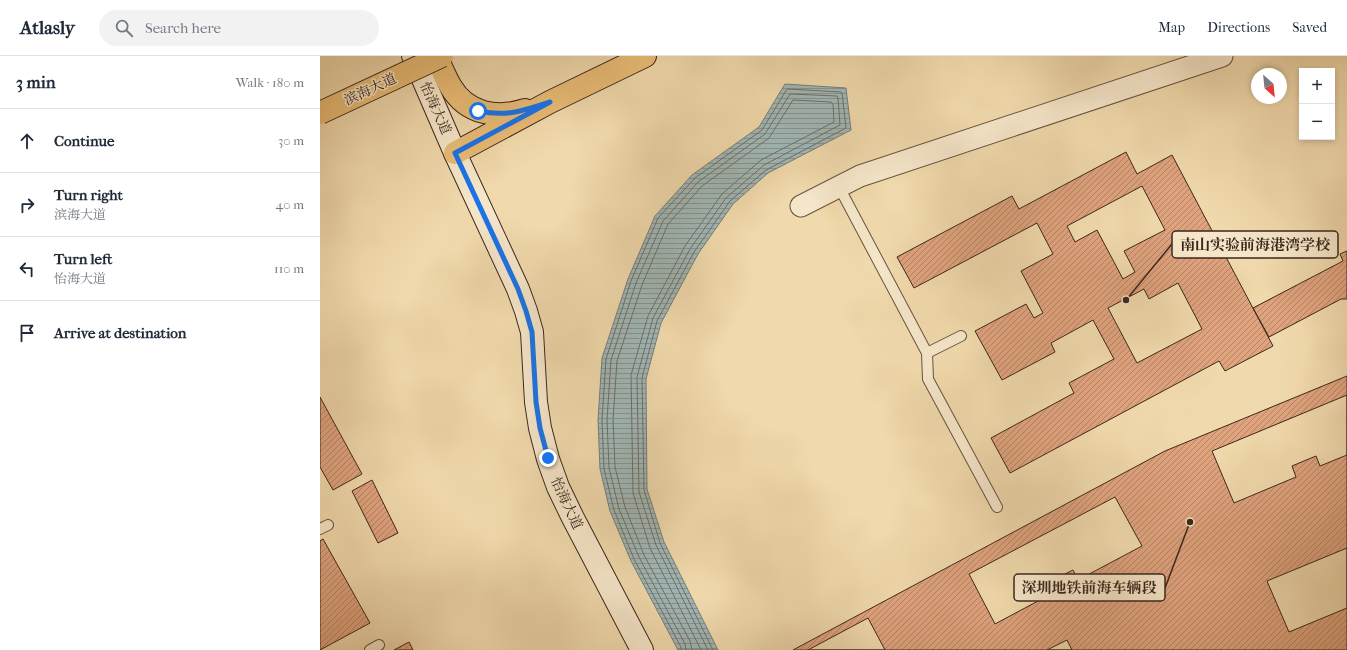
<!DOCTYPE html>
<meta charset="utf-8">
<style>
body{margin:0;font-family:"IM FELL French Canon","Noto Serif SC",serif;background:#f2f2f3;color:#1f2937}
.controls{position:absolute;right:12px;top:12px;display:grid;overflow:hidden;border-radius:0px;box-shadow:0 2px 6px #0003}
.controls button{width:36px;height:36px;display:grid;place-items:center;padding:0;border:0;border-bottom:1px solid #e0e1e3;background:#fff;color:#1f2937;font:20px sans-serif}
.compass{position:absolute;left:931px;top:12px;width:36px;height:36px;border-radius:50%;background:#fff;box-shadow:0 2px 6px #0003;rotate:153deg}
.stop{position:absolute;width:12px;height:12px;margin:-9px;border:3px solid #1a73e8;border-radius:50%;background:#fff}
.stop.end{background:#1a73e8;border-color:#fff;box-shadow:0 1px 4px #0008}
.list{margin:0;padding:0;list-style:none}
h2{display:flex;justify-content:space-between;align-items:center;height:52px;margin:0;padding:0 16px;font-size:17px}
h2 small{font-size:13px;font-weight:400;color:#747a83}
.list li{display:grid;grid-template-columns:26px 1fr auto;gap:12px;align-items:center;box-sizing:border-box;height:64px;padding:0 16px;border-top:1px solid #e0e1e3}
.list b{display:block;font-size:15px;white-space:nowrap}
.list p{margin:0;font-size:13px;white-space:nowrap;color:#747a83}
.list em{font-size:13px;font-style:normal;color:#747a83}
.icon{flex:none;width:22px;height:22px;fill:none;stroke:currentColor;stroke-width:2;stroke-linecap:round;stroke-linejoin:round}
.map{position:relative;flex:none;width:1027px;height:594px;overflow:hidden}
header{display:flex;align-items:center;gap:24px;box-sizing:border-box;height:56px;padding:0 20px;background:#fff;border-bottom:1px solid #e0e1e3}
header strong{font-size:19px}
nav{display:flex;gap:22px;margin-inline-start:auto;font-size:14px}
.search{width:280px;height:36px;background:#f2f2f3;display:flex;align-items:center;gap:10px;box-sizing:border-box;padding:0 14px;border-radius:22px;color:#747a83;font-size:15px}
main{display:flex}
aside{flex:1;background:#fff}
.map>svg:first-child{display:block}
</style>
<header>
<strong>Atlasly</strong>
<div class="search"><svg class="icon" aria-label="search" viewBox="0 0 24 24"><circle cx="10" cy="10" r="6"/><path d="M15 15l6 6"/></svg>Search here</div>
<nav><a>Map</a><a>Directions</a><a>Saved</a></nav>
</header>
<main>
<aside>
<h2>3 min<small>Walk · 180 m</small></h2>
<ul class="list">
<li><svg class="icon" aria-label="ahead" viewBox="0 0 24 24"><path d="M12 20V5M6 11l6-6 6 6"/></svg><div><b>Continue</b></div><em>30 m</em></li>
<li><svg class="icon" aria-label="right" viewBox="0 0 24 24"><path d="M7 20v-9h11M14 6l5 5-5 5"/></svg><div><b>Turn right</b><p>滨海大道</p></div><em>40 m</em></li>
<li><svg class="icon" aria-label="left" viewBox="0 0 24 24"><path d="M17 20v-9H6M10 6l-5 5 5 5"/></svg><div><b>Turn left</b><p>怡海大道</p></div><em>110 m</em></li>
<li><svg class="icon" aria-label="arrive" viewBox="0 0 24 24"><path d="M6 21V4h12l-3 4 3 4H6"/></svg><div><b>Arrive at destination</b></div></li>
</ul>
</aside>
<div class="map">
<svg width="1027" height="594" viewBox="0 0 1027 594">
<defs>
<pattern id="water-rules" width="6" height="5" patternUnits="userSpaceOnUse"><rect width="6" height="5" fill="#a0b7b6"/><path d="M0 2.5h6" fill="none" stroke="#849593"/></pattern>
<pattern id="building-hatch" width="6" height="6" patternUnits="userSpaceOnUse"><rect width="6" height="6" fill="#dfa37e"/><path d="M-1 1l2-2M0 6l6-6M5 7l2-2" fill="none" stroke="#b68566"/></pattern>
</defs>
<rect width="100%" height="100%" fill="#f0d9ac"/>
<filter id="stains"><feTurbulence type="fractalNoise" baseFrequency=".005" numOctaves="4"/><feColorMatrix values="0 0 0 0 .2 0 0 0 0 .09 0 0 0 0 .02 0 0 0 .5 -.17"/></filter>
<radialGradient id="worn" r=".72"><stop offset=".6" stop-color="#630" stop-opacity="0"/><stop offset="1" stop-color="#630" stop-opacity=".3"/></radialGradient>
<path fill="url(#water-rules)" stroke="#787d78" d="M465 28 526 32 531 74 448 117 413 148 378 198 341 267 326 323 327 433 344 486 398 594H358L311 505 290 455 280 413 278 364 282 302 308 223 335 160 372 119 439 71Z"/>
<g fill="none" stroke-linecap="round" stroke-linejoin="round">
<path stroke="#6e6e69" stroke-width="1" d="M361 594V591L314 503 294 454 284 413 282 364 286 303 311 225 338 162 375 122 442 74 467 33 521 36 522 37 526 72 446 114 410 145 374 196 337 265 322 322 324 434 340 487 393 594
M366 594 365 588 319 501 299 453 289 412 287 364 291 304 316 227 343 165 378 126 445 78 470 38 517 40 518 42 520 69 444 109 406 142 370 193 333 262 317 321 319 436 336 489 388 594
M372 594 370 585 324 499 305 451 295 411 293 364 297 305 322 229 348 168 382 130 449 82 473 44 511 46 513 48 514 66 441 104 402 138 365 190 328 260 311 319 313 437 330 492 381 594"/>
</g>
<path fill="url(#building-hatch)" stroke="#3c261c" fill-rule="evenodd" d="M806 96 817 118 852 99 953 290 905 315 899 305 690 417 671 382 754 337 749 327 794 303 773 264 731 287 735 296 682 324 655 275 706 248 714 262 723 257 701 215 733 198 717 167 594 232 577 201 692 140 699 153ZM822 130 845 174 804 195 815 216 803 223 777 174 755 186 747 170ZM858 227 882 273 817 307 788 252 824 233 829 243Z
M1027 195V243H1021L949 281 933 252 1023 205 1020 198Z
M1027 320V594H473L845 395Z
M1027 339V399L1000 410 996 400 972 410 976 421 914 447 892 395Z
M0 341 42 418 13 434 0 411Z
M52 424 78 477 58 487 32 435Z
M795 441 822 490 758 524 753 514 729 526 735 536 675 568 649 518Z
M3 483 50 567 0 594V485Z
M1027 492V552L969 576 947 525Z
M548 562 565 594H488Z
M747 584 752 594H727Z
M89 586 93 594H74Z"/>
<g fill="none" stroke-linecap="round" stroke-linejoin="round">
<defs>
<path id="lane" d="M519 131 607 297 608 323 677 451
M607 297 641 280
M0 473 8 469
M50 594 59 589"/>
<path id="street" d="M481 150 540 120 902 0"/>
<path id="secondary" d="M93 0 135 97 198 233 206 255 212 276 216 346 220 372 228 403 238 431 253 462 322 594"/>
<path id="primary" d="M116 0C121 10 125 21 131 31 147 58 177 63 205 54
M135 97 230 46 325 0"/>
</defs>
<use href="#lane" stroke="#695340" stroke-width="12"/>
<use href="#street" stroke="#695340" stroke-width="23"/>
<use href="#secondary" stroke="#3c261c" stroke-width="24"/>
<use href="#primary" stroke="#3c261c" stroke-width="24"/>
<use href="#lane" stroke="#f5e6c9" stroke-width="10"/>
<use href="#street" stroke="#f5e6c9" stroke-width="21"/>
<use href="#secondary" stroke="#f5e6c9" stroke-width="22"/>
<use href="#primary" stroke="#e8bc76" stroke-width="22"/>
<defs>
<path id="highway-bridge" d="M0 57 122 0"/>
</defs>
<use href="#highway-bridge" stroke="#3c261c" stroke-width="24" stroke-linecap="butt"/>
<use href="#highway-bridge" stroke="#e8bc76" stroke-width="22"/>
</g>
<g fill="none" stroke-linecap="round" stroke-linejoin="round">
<path stroke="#1a73e8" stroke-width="5" d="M158 55C188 61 202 55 230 46L135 97 198 233 206 255 212 276 216 346 220 372 228 402"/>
</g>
<g text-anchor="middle" stroke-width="3" stroke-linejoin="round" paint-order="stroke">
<g font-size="14" fill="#3c261c" stroke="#f5e6c9">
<text transform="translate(50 33) rotate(-25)" y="5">滨海大道</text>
<text transform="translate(116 52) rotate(66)" y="5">怡海大道</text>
<text transform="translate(247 447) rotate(65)" y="5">怡海大道</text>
</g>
</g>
<path fill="none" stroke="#3c261c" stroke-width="1.5" d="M806 244L852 188M870 466L845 532"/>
<g fill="#3c261c" stroke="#f5e6c9" stroke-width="1.5">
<circle cx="806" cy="244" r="4"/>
<circle cx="870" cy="466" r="4"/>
</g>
<g fill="#f5e6c9" stroke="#3c261c" stroke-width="1.5">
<rect x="852" y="175" width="166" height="27" rx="4"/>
<rect x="694" y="518" width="151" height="27" rx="4"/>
</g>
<g font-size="15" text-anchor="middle" font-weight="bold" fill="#3c261c">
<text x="935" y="194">南山实验前海港湾学校</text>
<text x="769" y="537">深圳地铁前海车辆段</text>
</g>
<rect width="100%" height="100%" filter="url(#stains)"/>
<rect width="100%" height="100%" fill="url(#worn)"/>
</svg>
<div class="controls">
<button>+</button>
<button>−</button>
</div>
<svg class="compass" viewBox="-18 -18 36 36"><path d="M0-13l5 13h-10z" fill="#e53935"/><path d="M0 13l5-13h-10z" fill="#747a83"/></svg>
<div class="stop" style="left:158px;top:55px"></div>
<div class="stop end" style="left:228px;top:402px"></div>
</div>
</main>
